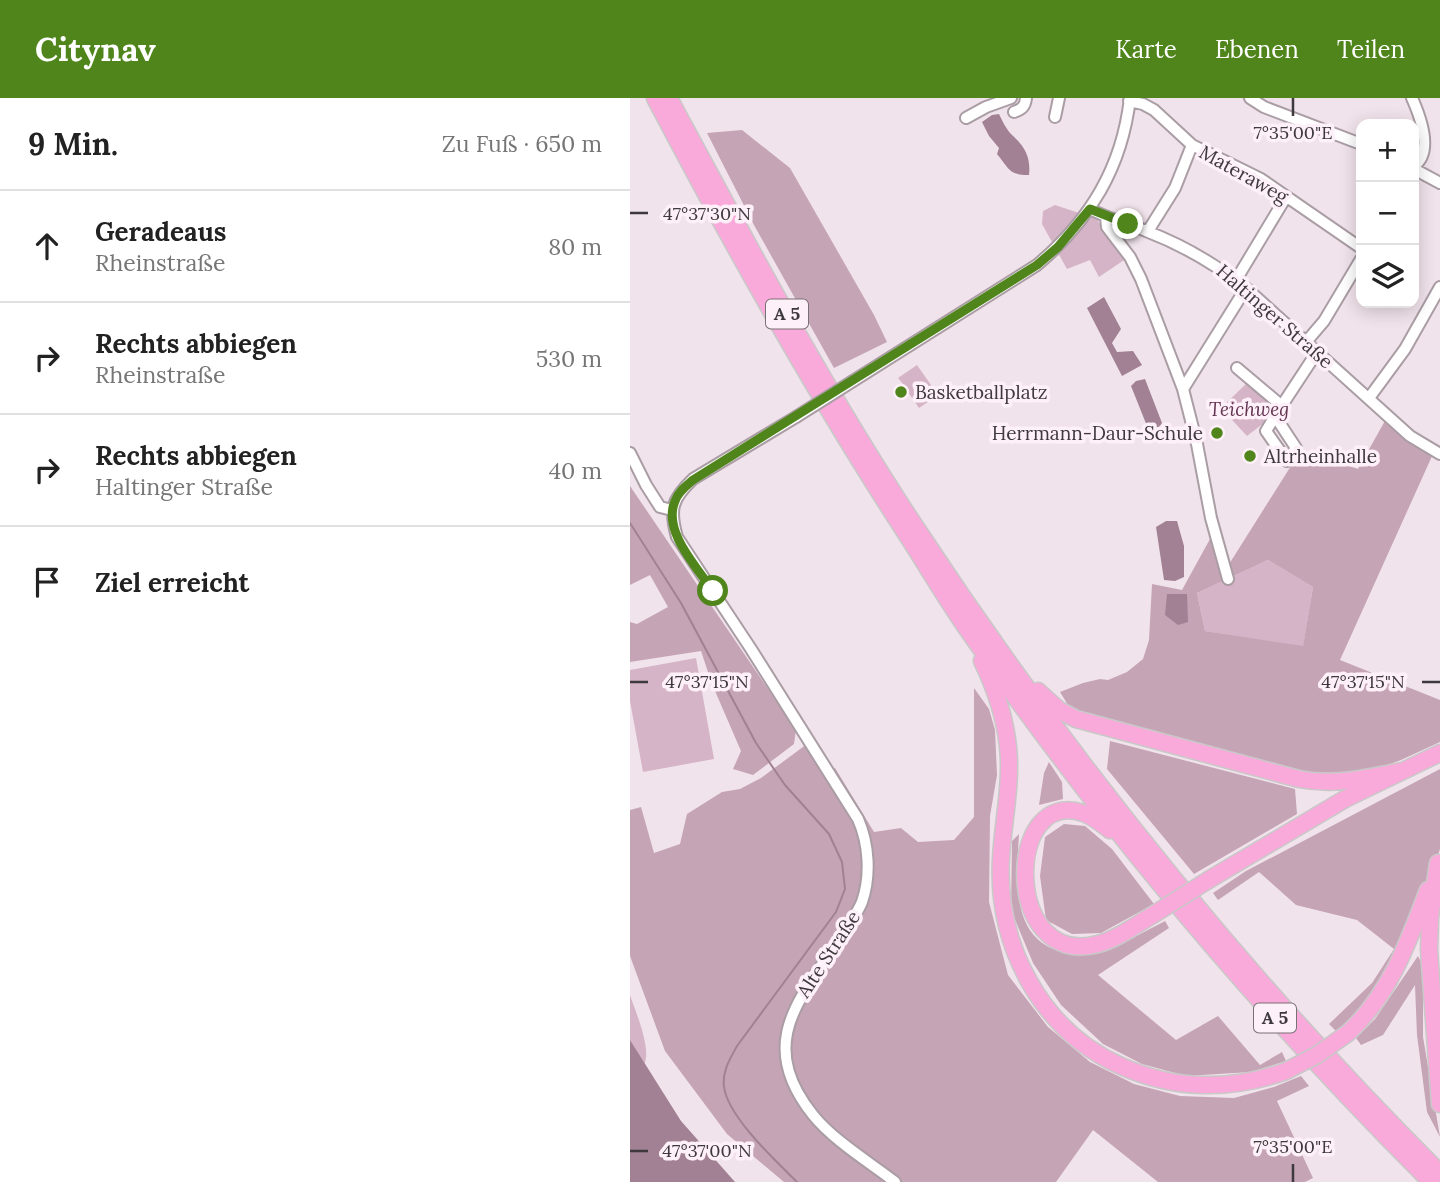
<!DOCTYPE html>
<html lang="de">
<meta charset="utf-8">
<style>
body{margin:0;font-family:Lora,serif;background:#f2f2f2;color:#222}
.controls{position:absolute;right:21px;top:21px;display:grid;overflow:hidden;border-radius:14px;box-shadow:0 4px 18px #0003}
.controls button{width:63px;height:63px;display:grid;place-items:center;padding:0;border:0;border-bottom:2px solid #e0e0e0;background:#fff;color:#222;font:35px sans-serif}
.stop{position:absolute;width:21px;height:21px;margin:-16px;border:5px solid #50851c;border-radius:50%;background:#fff}
.stop.end{background:#50851c;border-color:#fff;box-shadow:0 2px 7px #0008}
.list{margin:0;padding:0;list-style:none}
h2{display:flex;justify-content:space-between;align-items:center;height:91px;margin:0;padding:0 28px;font-size:30px}
h2 small{font-size:23px;font-weight:400;color:#767676}
.list li{display:grid;grid-template-columns:46px 1fr auto;gap:21px;align-items:center;box-sizing:border-box;height:112px;padding:0 28px;border-top:2px solid #e0e0e0}
.list b{display:block;font-size:26px;white-space:nowrap}
.list p{margin:0;font-size:23px;white-space:nowrap;color:#767676}
.list em{font-size:23px;font-style:normal;color:#767676}
.icon{flex:none;width:38px;height:38px;fill:none;stroke:currentColor;stroke-width:2;stroke-linecap:round;stroke-linejoin:round}
.map{position:relative;flex:none;width:810px;height:1084px;overflow:hidden}
header{display:flex;align-items:center;gap:42px;box-sizing:border-box;height:98px;padding:0 35px;background:#50851c;color:#fff}
header strong{font-size:33px}
nav{display:flex;gap:38px;margin-inline-start:auto;font-size:24px}
main{display:flex}
aside{flex:1;background:#fff}
.map>svg:first-child{display:block}
</style>
<header>
<strong>Citynav</strong>
<nav><a>Karte</a><a>Ebenen</a><a>Teilen</a></nav>
</header>
<main>
<aside>
<h2>9 Min.<small>Zu Fuß · 650 m</small></h2>
<ul class="list">
<li><svg class="icon" aria-label="ahead" viewBox="0 0 24 24"><path d="M12 20V5M6 11l6-6 6 6"/></svg><div><b>Geradeaus</b><p>Rheinstraße</p></div><em>80 m</em></li>
<li><svg class="icon" aria-label="right" viewBox="0 0 24 24"><path d="M7 20v-9h11M14 6l5 5-5 5"/></svg><div><b>Rechts abbiegen</b><p>Rheinstraße</p></div><em>530 m</em></li>
<li><svg class="icon" aria-label="right" viewBox="0 0 24 24"><path d="M7 20v-9h11M14 6l5 5-5 5"/></svg><div><b>Rechts abbiegen</b><p>Haltinger Straße</p></div><em>40 m</em></li>
<li><svg class="icon" aria-label="arrive" viewBox="0 0 24 24"><path d="M6 21V4h12l-3 4 3 4H6"/></svg><div><b>Ziel erreicht</b></div></li>
</ul>
</aside>
<div class="map">
<svg width="810" height="1084" viewBox="0 0 810 1084">
<rect width="100%" height="100%" fill="#f1e3eb"/>
<path fill="#d5b4c7" d="M425 107 467 121 481 144 497 160 469 179 460 162 437 171 412 126 413 113Z
M287 267 308 297 289 310 278 294V296L269 302 263 293 273 286 268 280Z
M618 284 646 307 635 324 617 338 591 310Z
M638 462 683 489 673 549 575 533 567 495Z
M66 560 84 661 13 674 0 603V572Z
M0 897C6 915 22 951 14 967L0 942Z"/>
<path fill="#c5a4b6" fill-rule="evenodd" d="M112 32 160 70 244 217 257 244 204 270 124 127 77 35Z
M756 321 803 356 710 562 810 602V644L771 662 735 675 687 680 441 612 430 594 453 585 470 581 478 582 497 574 513 561 519 542 522 486 552 492 580 441 596 471 671 352 728 371ZM638 462 683 489 673 548 575 533 567 495Z
M0 388 166 632 164 646 123 677 103 671 111 653 82 586 71 553 0 564V524L7 526 38 509 20 477 0 487Z
M344 590 359 611 365 632 367 677 360 718 359 804 378 877 418 929 460 964 504 986 550 998 604 1000 644 989 671 978 679 988 647 1003 683 1080 675 1084H528L463 1032 426 1084H154L97 1036 35 953 0 858V712L11 709 24 755 50 746 57 716 92 694 110 691 131 680 177 646 196 676 205 670 244 734 271 730 288 744 324 742 344 719Z
M480 643 665 691 667 716 564 776 477 671Z
M419 664 432 684 433 701 409 707 414 675Z
M810 671V751L785 826 747 890 708 935 699 926 742 885 764 851 727 822 666 807 629 774 588 802 583 795 616 773Z
M434 726 455 728 482 751 524 806 471 835 442 836 416 822 410 778 415 739Z
M389 736C387 776 379 838 429 853 441 857 458 859 471 854 493 846 514 834 535 823L539 830 468 877 546 942 588 918 630 967 652 954 656 963 621 974 556 978 512 966 473 946 431 907 403 865 381 812 382 743Z
M788 858 793 868V939L810 1039 797 1014 787 937 785 887 753 937 731 947 726 940 745 921Z"/>
<path fill="#a18193" d="M369 16C372 22 376 31 381 36 394 48 401 58 399 77 378 77 379 70 367 56L369 50 359 38 352 24 362 17Z
M474 199 491 231 482 245 487 254 503 253 512 267 492 278 457 210Z
M515 281 532 325 526 333H519L501 288 506 283Z
M536 423H547L554 448V479L545 483 534 482 526 429Z
M537 496H557L558 524 548 527 535 517Z
M0 942 51 1023 105 1084H0Z"/>
<g fill="none" stroke-linecap="round" stroke-linejoin="round">
<path stroke="#a18193" stroke-width="2" d="M0 425 51 505 126 645 155 687 199 736 212 764 215 791 206 814 107 948C100 961 92 973 94 989 98 1019 146 1063 167 1084"/>
<defs>
<path id="minor" d="M620 0 634 9 731 46
M782 0C790 18 804 54 784 68
M499 3 513 6 524 12 562 47 631 81 731 150
M384 14C392 11 395 9 396 0
M425 19 429 0
M336 20 356 9 381 0
M784 71 810 85
M460 111C478 121 498 125 516 133 553 147 585 166 616 190L780 338 810 356
M476 119 477 129 500 159 511 181 553 291 567 346 581 420 598 481
M518 133 545 90 562 47
M606 182 656 99
M676 244 694 223 731 161
M607 270 652 308
M223 283 407 167C460 122 492 70 500 0
M553 291 616 190
M739 300 775 251 810 189
M645 318 636 333 657 363 666 350 645 318 687 254
M166 319 63 381C42 401 39 411 47 439L121 551 228 721C239 746 241 778 232 804 227 816 219 826 213 836 172 899 124 943 183 1017 203 1042 239 1064 265 1084
M0 355 16 387 30 409 42 412"/>
<path id="highway" d="M25 0C102 147 183 292 273 431 294 463 313 496 335 528 472 726 630 913 801 1084
M39 0C117 145 194 291 285 428 438 661 613 878 810 1075
M352 563C365 590 375 618 378 649 382 685 373 724 371 760 366 846 410 932 491 968 544 992 601 993 656 973
M408 593 429 612 446 621 669 681C705 688 737 680 771 673
M480 732C471 726 463 718 453 715 374 688 373 872 468 846 487 841 504 828 521 818
M808 765 800 820 799 852 810 1006
M580 781 715 701 810 655
M718 935C760 896 778 845 798 792"/>
</defs>
<use href="#minor" stroke="#aa9da4" stroke-width="14"/>
<use href="#highway" stroke="#c9c8c8" stroke-width="19"/>
<use href="#minor" stroke="#fff" stroke-width="10"/>
<use href="#highway" stroke="#faaada" stroke-width="16"/>
<defs>
<path id="minor-bridge" d="M166 319 223 283"/>
<path id="highway-bridge" d="M521 818 580 781
M656 973 687 957 718 935"/>
</defs>
<use href="#minor-bridge" stroke="#aa9da4" stroke-width="14" stroke-linecap="butt"/>
<use href="#highway-bridge" stroke="#c9c8c8" stroke-width="19" stroke-linecap="butt"/>
<use href="#minor-bridge" stroke="#fff" stroke-width="10"/>
<use href="#highway-bridge" stroke="#faaada" stroke-width="16"/>
</g>
<g fill="none" stroke-linecap="round" stroke-linejoin="round">
<path stroke="#50851c" stroke-width="9" d="M83 493C67 469 32 433 45 403 48 394 56 388 63 382L407 167 428 149 460 111 498 126"/>
</g>
<path fill="none" stroke="#3e393c" stroke-width="2.5" d="M663 0V18M0 115H18M0 584H18M792 584H810M0 1053H18M663 1066V1084"/>
<g fill="#50851c" stroke="#fef0f8" stroke-width="2.5">
<circle cx="271" cy="294" r="7"/>
<circle cx="587" cy="335" r="7"/>
<circle cx="620" cy="358" r="7"/>
</g>
<g text-anchor="middle" stroke-width="7" stroke-linejoin="round" paint-order="stroke">
<g fill="#fef0f8" stroke="#787074" stroke-width="2">
<rect x="136" y="201.5" width="42" height="29" rx="5"/>
<rect x="624" y="905.5" width="42" height="29" rx="5"/>
</g>
<g font-size="18" font-weight="bold" fill="#3e393c">
<text x="157" y="222">A 5</text>
<text x="645" y="926">A 5</text>
</g>
<g font-size="19" fill="#3e393c" stroke="#fef0f8">
<text transform="translate(614 76) rotate(29)" y="7">Materaweg</text>
<text transform="translate(645 218) rotate(41)" y="7">Haltinger Straße</text>
<text transform="translate(198 856) rotate(-57)" y="7">Alte Straße</text>
</g>
<g font-size="19" fill="#3e393c" stroke="#fef0f8" text-anchor="start">
<text x="285" y="301">Basketballplatz</text>
<text x="573" y="342" text-anchor="end">Herrmann-Daur-Schule</text>
<text x="634" y="365">Altrheinhalle</text>
</g>
<g font-size="19" font-style="italic" fill="#633552" stroke="#fef0f8">
<text x="619" y="318">Teichweg</text>
</g>
</g>
<g font-size="18" text-anchor="middle" fill="#3e393c" stroke="#fef0f8" stroke-width="7" stroke-linejoin="round" paint-order="stroke">
<text x="663" y="41">7°35'00"E</text>
<text x="77" y="122">47°37'30"N</text>
<text x="77" y="590">47°37'15"N</text>
<text x="733" y="590">47°37'15"N</text>
<text x="663" y="1055">7°35'00"E</text>
<text x="77" y="1059">47°37'00"N</text>
</g>
</svg>
<div class="controls">
<button>+</button>
<button>−</button>
<button><svg class="icon" aria-label="layers" viewBox="0 0 24 24"><path d="M12 4l9 5-9 5-9-5zM3 14l9 5 9-5"/></svg></button>
</div>
<div class="stop" style="left:83px;top:493px"></div>
<div class="stop end" style="left:498px;top:126px"></div>
</div>
</main>
